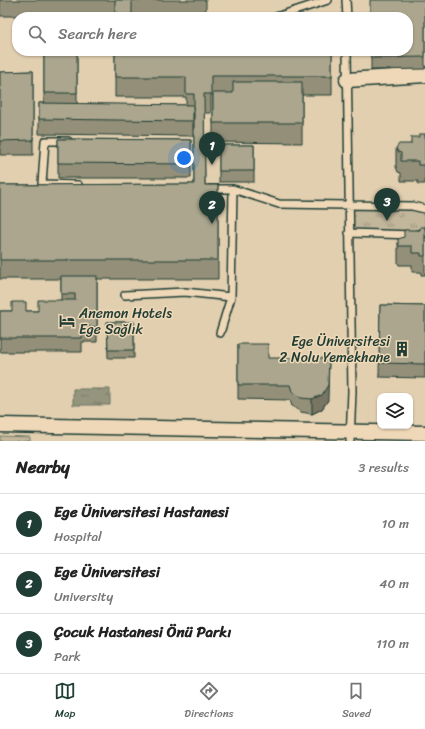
<!DOCTYPE html>
<meta charset="utf-8">
<style>
body{margin:0;font-family:Sriracha,sans-serif;background:#f6f6f6;color:#222}
.controls{position:absolute;right:12px;bottom:12px;display:grid;overflow:hidden;border-radius:8px;box-shadow:0 1px 3px #0004}
.controls button{width:36px;height:36px;display:grid;place-items:center;padding:0;border:0;border-bottom:1px solid #e0e0e0;background:#fff;color:#222;font:20px sans-serif}
.you{position:absolute;left:184px;top:158px;width:14px;height:14px;margin:-10px;border:3px solid #fff;border-radius:50%;background:#1a73e8;box-shadow:0 0 0 6px #1a73e833}
.badge{display:grid;place-items:center;width:26px;height:26px;border-radius:50%;background:#1f3d34;color:#fff;font-size:13px;font-weight:700}
.pin{position:absolute;translate:-50% -33px;filter:drop-shadow(0 1px 2px #0008)}
.pin::after{content:'';position:absolute;top:21px;width:14px;height:12px;background:inherit;clip-path:polygon(0 0,100% 0,50% 100%)}
.list{margin:0;padding:0;list-style:none}
h2{display:flex;justify-content:space-between;align-items:center;height:52px;margin:0;padding:0 16px;font-size:17px}
h2 small{font-size:13px;font-weight:400;color:#767676}
.list li{display:grid;grid-template-columns:26px 1fr auto;gap:12px;align-items:center;box-sizing:border-box;height:60px;padding:0 16px;border-top:1px solid #e0e0e0}
.list b{display:block;font-size:15px;white-space:nowrap}
.list p{margin:0;font-size:13px;white-space:nowrap;color:#767676}
.list em{font-size:13px;font-style:normal;color:#767676}
.icon{flex:none;width:22px;height:22px;fill:none;stroke:currentColor;stroke-width:2;stroke-linecap:round;stroke-linejoin:round}
.map{position:relative;flex:none;width:425px;height:441px;overflow:hidden}
.search{position:absolute;background:#fff;box-shadow:0 1px 3px #0004;left:12px;right:12px;top:12px;height:44px;display:flex;align-items:center;gap:10px;box-sizing:border-box;padding:0 14px;border-radius:16px;color:#767676;font-size:15px}
.sheet{height:232px;background:#fff}
nav{display:flex;justify-content:space-around;align-items:center;box-sizing:border-box;height:56px;border-top:1px solid #e0e0e0;background:#fff;font-size:11px;color:#767676}
nav a{display:grid;justify-items:center;gap:2px}
nav .on{color:#1f3d34}
.map>svg:first-child{display:block}
</style>
<div class="map">
<svg width="425" height="441" viewBox="0 0 425 441">
<defs>
<pattern id="park-tufts" width="24" height="20" patternUnits="userSpaceOnUse"><rect width="24" height="20" fill="#c2b69b"/><path d="M3 7l-1-3M5 7V3M7 7l1-3M15 17l-1-3M17 17v-4M19 17l1-3" fill="none" stroke="#9d957f"/></pattern>
<pattern id="water-ripples" width="26" height="14" patternUnits="userSpaceOnUse"><rect width="26" height="14" fill="#95957e"/><path d="M2 4q2-2 4 0t4 0M15 11q2-2 4 0t4 0" fill="none" stroke="#797b68"/></pattern>
</defs>
<rect width="100%" height="100%" fill="#e2cfb0"/>
<filter id="ink" filterUnits="userSpaceOnUse"><feTurbulence type="fractalNoise" baseFrequency=".025" numOctaves="2"/><feDisplacementMap in="SourceGraphic" scale="8" xChannelSelector="R" yChannelSelector="G"/><feConvolveMatrix kernelMatrix="1 2 1 2 8 2 1 2 1" color-interpolation-filters="sRGB"/></filter>
<g filter="url(#ink)">
<path fill="url(#park-tufts)" stroke="#707a68" d="M349 205 425 209V233H349Z
M0 436 30 437V441H0Z"/>
<path fill="url(#water-ripples)" stroke="#667260" d="M73 389H110V405H73Z"/>
<g fill="none" stroke-linecap="round" stroke-linejoin="round">
<defs>
<path id="service" d="M346 0 347 17
M276 17 328 0
M347 51 352 391 350 441
M68 141H45L42 184 78 185
M210 189H233L279 204 412 206 425 209
M349 233 414 235 425 233
M125 295 185 292 231 297
M220 333 231 297 233 189"/>
<path id="minor" d="M347 80 425 75
M0 425 425 433"/>
</defs>
<use href="#service" stroke="#1f3d34" stroke-width="10"/>
<use href="#minor" stroke="#1f3d34" stroke-width="17"/>
<use href="#service" stroke="#efd8b8" stroke-width="7"/>
<use href="#minor" stroke="#efd8b8" stroke-width="14"/>
</g>
<path fill="#938f79" stroke="#1f3d34" d="M0 0H206V17H115V16H0Z
M425 0V69L371 70V51Z
M44 51H77V104L186 105V97H115V51H332V95H302V143L213 142V95H211V113H204L205 185H218V279H97V342H82V352H0V311H38L61 300V279H0V185L194 184V114H193V136L39 134V103H44Z
M33 71V155H0V72Z
M425 134V184H418V181H401V173L398 172 396 167V148L411 144 419 137Z
M58 139 191 140V178H58Z
M219 145H254V182H219Z
M425 227V275H421V272H412V265H399L398 263V243L404 237 420 230Z
M380 305 425 306V378L379 377Z
M107 322H134V358H108Z
M238 344 268 358 328 400 322 409 312 414 301 412 292 406 290 400 238 399Z"/>
<path fill="#787463" stroke="#1f3d34" d="M329 358 328 400 322 409 312 414V399Z"/>
<path fill="#aba68d" stroke="#1f3d34" d="M115 0H132V17H115Z
M370 0H425V57L371 58V51H408V17H370Z
M44 51H77V93H44Z
M115 51H332V76H211V94H204L205 185H218V260H0V185L194 184V94H186V77H115Z
M33 71V140L0 141V72Z
M233 82H302V123H213V93H233Z
M39 103 193 105V121L39 119Z
M419 134H425V165H418V161H401V153L398 152 396 148 399 144H411V137H419Z
M58 139 191 140V164L58 163Z
M219 145H254V171H219Z
M420 227H425V256H421V253H412V246H399L398 243V239L404 237V230H420Z
M61 276H97V327H82V338H0V311H12V302H26V311H38V300H75V294H61Z
M380 305 425 306V364L379 363Z
M107 322H134V350H108Z
M238 344H268V358H329L328 385 322 395 312 399 301 398 292 391 290 385H238Z"/>
</g>
<defs>
<symbol id="hotel-bare" viewBox="-9 -9 18 18"><path d="M-6-4.5h1.5V1H6V5H4.5V3h-9V5H-6ZM-4 0a1.8 1.8 0 1 1 3.6 0ZM.5 0V-2.5h3Q6-2.5 6 0Z" fill="#1f3d34" stroke="#efd8b8" stroke-width="2.5" paint-order="stroke"/></symbol>
<symbol id="building-bare" viewBox="-9 -9 18 18"><path d="M-4-6H4V6H1V3H-1V6H-4ZM-2.5-4.3h1.7v1.8h-1.7ZM.8-4.3h1.7v1.8H.8ZM-2.5-1h1.7V.8h-1.7ZM.8-1h1.7V.8H.8Z" fill="#1f3d34" stroke="#efd8b8" stroke-width="2.5" paint-order="stroke"/></symbol>
</defs>
<g fill-rule="evenodd">
<use href="#hotel-bare" x="56" y="310" width="22" height="22"/>
<use href="#building-bare" x="391" y="338" width="22" height="22"/>
</g>
<g text-anchor="middle" stroke-width="3" stroke-linejoin="round" paint-order="stroke">
<g font-size="14" fill="#1f3d34" stroke="#efd8b8" text-anchor="start">
<text x="79" y="318">Anemon Hotels<tspan x="79" dy="16">Ege Sağlık</tspan></text>
<text x="390" y="346" text-anchor="end">Ege Üniversitesi<tspan x="390" dy="16">2 Nolu Yemekhane</tspan></text>
</g>
</g>
</svg>
<div class="controls">
<button><svg class="icon" aria-label="layers" viewBox="0 0 24 24"><path d="M12 4l9 5-9 5-9-5zM3 14l9 5 9-5"/></svg></button>
</div>
<div class="you"></div>
<div class="pin badge" style="left:212px;top:165px">1</div>
<div class="pin badge" style="left:212px;top:224px">2</div>
<div class="pin badge" style="left:387px;top:221px">3</div>
<div class="search"><svg class="icon" aria-label="search" viewBox="0 0 24 24"><circle cx="10" cy="10" r="6"/><path d="M15 15l6 6"/></svg>Search here</div>
</div>
<section class="sheet">
<h2>Nearby<small>3 results</small></h2>
<ul class="list">
<li><span class="badge">1</span><div><b>Ege Üniversitesi Hastanesi</b><p>Hospital</p></div><em>10 m</em></li>
<li><span class="badge">2</span><div><b>Ege Üniversitesi</b><p>University</p></div><em>40 m</em></li>
<li><span class="badge">3</span><div><b>Çocuk Hastanesi Önü Parkı</b><p>Park</p></div><em>110 m</em></li>
</ul>
</section>
<nav>
<a class="on"><svg class="icon" aria-label="map" viewBox="0 0 24 24"><path d="M3 6l6-2 6 2 6-2v14l-6 2-6-2-6 2zM9 4v14M15 6v14"/></svg>Map</a>
<a><svg class="icon" aria-label="directions" viewBox="0 0 24 24"><path d="M12 3l9 9-9 9-9-9zM9 14v-3h6M13 9l2 2-2 2"/></svg>Directions</a>
<a><svg class="icon" aria-label="saved" viewBox="0 0 24 24"><path d="M7 4h10v16l-5-4-5 4z"/></svg>Saved</a>
</nav>
